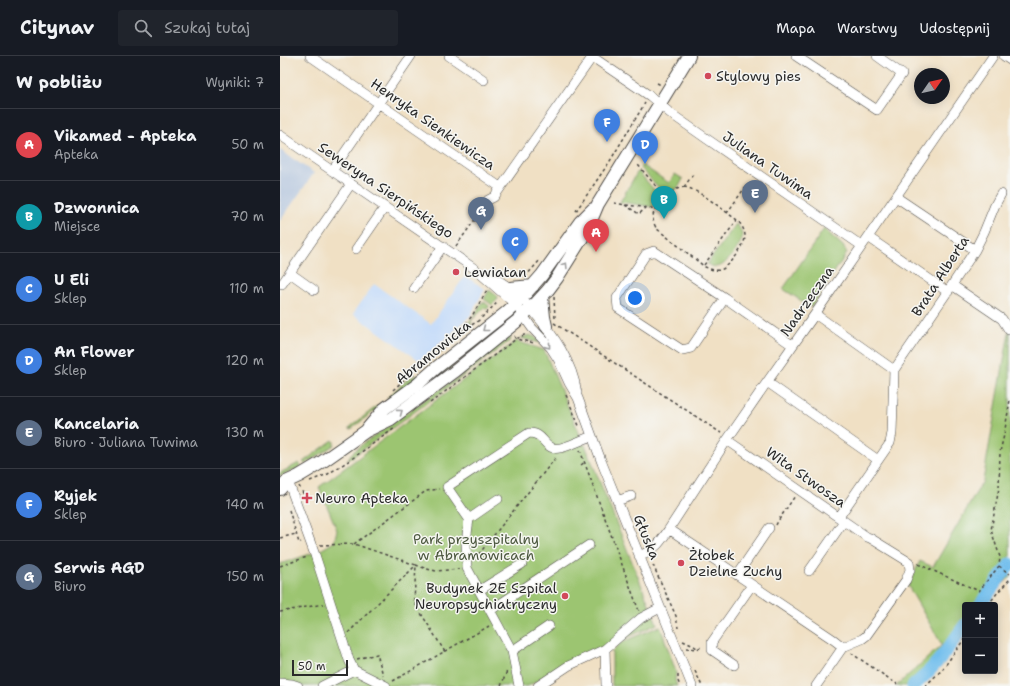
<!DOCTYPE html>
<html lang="pl">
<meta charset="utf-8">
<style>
body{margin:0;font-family:"Shantell Sans",sans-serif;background:#20242c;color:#f1f3f6}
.controls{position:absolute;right:12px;bottom:12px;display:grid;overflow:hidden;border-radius:4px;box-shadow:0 2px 10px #0003}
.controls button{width:36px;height:36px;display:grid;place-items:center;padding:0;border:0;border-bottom:1px solid #363941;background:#171b24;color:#f1f3f6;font:20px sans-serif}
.compass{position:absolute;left:634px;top:12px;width:36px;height:36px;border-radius:50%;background:#171b24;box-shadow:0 2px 10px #0003;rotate:56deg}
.scale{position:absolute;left:12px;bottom:10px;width:56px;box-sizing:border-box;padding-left:4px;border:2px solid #2b2b2b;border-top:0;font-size:11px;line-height:14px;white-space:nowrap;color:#2b2b2b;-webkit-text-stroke:3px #f6f6f2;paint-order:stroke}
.you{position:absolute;left:355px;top:242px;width:14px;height:14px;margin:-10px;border:3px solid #fff;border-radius:50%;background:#1a73e8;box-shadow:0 0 0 6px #1a73e833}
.badge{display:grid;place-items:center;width:26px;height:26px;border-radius:50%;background:#7c3aed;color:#fff;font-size:13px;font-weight:700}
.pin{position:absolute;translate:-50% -33px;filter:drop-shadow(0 1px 2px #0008)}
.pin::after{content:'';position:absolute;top:21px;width:14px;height:12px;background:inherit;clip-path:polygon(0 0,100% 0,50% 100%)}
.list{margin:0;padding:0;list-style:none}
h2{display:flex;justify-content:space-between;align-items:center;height:52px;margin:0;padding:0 16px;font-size:17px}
h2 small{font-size:13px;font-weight:400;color:#9ea1a6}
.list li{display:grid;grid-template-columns:26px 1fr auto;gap:12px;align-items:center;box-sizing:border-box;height:72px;padding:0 16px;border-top:1px solid #363941}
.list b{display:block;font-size:15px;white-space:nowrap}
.list p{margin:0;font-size:13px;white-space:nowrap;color:#9ea1a6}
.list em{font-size:13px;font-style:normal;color:#9ea1a6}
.icon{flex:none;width:22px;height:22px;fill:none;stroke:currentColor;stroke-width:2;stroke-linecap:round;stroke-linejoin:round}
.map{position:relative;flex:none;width:730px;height:630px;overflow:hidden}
header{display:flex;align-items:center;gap:24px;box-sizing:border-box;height:56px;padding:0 20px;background:#171b24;border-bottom:1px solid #363941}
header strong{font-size:19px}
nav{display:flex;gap:22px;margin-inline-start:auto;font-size:14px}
.search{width:280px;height:36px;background:#20242c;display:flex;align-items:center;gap:10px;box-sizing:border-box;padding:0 14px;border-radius:4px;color:#9ea1a6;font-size:15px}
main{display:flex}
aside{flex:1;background:#171b24}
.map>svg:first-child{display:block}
</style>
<header>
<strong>Citynav</strong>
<div class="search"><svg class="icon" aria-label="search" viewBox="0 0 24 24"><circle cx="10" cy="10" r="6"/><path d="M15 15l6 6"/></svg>Szukaj tutaj</div>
<nav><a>Mapa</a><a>Warstwy</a><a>Udostępnij</a></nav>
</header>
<main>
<aside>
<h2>W pobliżu<small>Wyniki: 7</small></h2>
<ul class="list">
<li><span class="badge" style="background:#e0444e">A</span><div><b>Vikamed - Apteka</b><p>Apteka</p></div><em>50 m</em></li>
<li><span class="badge" style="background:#0f9aa8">B</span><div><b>Dzwonnica</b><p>Miejsce</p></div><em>70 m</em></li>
<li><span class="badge" style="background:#3f7fe0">C</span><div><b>U Eli</b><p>Sklep</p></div><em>110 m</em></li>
<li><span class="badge" style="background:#3f7fe0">D</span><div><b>An Flower</b><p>Sklep</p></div><em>120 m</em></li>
<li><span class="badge" style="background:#5c6f8a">E</span><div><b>Kancelaria</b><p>Biuro · Juliana Tuwima</p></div><em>130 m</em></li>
<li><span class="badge" style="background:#3f7fe0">F</span><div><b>Ryjek</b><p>Sklep</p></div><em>140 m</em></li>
<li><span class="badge" style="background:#5c6f8a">G</span><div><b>Serwis AGD</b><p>Biuro</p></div><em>150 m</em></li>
</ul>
</aside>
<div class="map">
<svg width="730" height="630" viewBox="0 0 730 630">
<rect width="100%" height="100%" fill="#f6f6f2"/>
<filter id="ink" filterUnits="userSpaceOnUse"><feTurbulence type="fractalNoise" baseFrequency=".025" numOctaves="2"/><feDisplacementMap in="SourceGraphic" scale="8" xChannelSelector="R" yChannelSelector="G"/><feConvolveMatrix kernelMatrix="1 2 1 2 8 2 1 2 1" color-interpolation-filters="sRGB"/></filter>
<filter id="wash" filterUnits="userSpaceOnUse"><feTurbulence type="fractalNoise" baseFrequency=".012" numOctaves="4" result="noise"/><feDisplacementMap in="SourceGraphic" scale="16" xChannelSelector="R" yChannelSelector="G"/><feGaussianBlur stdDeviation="0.9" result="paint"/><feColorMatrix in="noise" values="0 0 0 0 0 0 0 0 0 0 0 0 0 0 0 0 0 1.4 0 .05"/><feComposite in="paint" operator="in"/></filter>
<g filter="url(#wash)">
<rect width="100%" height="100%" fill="#f0e0c4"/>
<path fill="#c7ddf9" d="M185 220 205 233 190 260 170 279 140 305 73 258 94 228 151 268Z"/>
<path fill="#b5c6de" d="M0 94 34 117 0 165Z"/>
<path fill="#9cc571" stroke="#64784e" d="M362 109 389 127 395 118 403 123 398 132 385 139 360 111Z
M358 115 381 142 373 151 340 146Z
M456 168C459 171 462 175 462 180 463 187 447 208 440 210 435 212 431 210 427 208Z
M544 173 563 190 567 197 531 251 503 233Z
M209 234 217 240 218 243 212 249 211 248 204 243Z
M202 246H204L209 250V251L207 253 205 251 191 265 192 267 191 268 188 267 194 261Z
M219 268 221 270 186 298 146 332 99 366 97 364Z
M730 270V521L717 534 706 549H685V577L660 612 642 630H616L662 589 628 530 640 505 653 511 703 425Z
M249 279 255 281 261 287 240 282Z
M230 281 231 284 155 341 67 405 71 398 83 388 153 338 179 321Z
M236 285 264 294 300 379 299 383 301 388 305 389 377 568 286 609 248 630H0V508L39 495 54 486 57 474 39 431Z
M137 319 140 321 110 343 107 342 129 322Z
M97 350 98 352 71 373H70L69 372Z
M53 384 54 386V389L41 398 25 408 23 406Z
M19 407 21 410 20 411 0 420V417Z
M380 570 396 616 395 624 397 630H332V595L340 587Z"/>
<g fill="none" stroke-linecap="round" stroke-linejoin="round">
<path stroke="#73bfed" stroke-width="13" d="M700 549 730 508
M633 630C654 613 669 591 685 569"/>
</g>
</g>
<g filter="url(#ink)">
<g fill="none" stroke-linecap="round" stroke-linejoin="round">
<defs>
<path id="minor" d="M30 0 220 131
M169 0 204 24
M311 0 370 40 390 57 427 83 582 190
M516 0 597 54 622 18 597 0
M724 0 730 4
M0 79 195 213 235 248 252 272 271 292 278 303 289 327 298 342 322 407 412 630
M52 115 131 0
M616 141 695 194
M208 144 214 141 313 0
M588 181 668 236
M76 193 105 151
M10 217 34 234
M206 218C215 222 224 227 232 234 240 240 247 249 254 256 274 280 292 305 297 337
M2 228 71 128
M672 229 722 263 729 274
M134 232 163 190
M445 242 411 292 402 294 338 252 337 242 366 198 374 195 445 242 512 289
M535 258 614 314 612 377 610 387 559 461
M614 314 672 229 695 194 704 176 715 149 721 138
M487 326 598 404
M447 384 587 481 590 482 629 506 630 514 626 524 586 580 582 583 563 591 536 630
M8 425 35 499 69 604 74 614 106 630
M218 443 189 463 186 486 187 512 232 595 269 570
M337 445 351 440
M189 463 167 431 249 377C263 377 263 389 273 392 280 395 304 383 312 380
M389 473 554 584 563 591
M359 500C377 492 379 488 389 473L447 384 487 326 535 258 713 0
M529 515 564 465
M457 519 489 472
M200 534 242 508
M211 554 309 489
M232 595 239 630
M454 609 432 594V586L472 529
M0 627 12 628 18 630
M42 630 74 614
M258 630 288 610 325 593
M326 630 325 593 361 562 380 552"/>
<path id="major" d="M230 232 253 230
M262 241 264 261 266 270
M88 372 104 353 138 328 156 312 227 256 241 243 262 219 300 166 313 153
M0 433 6 426 19 420 39 408 86 375 111 363 174 316 236 266 257 246 268 234 277 222 307 174 318 148 409 0"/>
</defs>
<use href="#minor" stroke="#494642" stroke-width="10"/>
<use href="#major" stroke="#494642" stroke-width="14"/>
<path stroke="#494642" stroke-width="1.5" stroke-dasharray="3 3" stroke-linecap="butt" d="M377 27 381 29
M404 131C419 133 444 155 457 164 461 168 465 174 465 180 466 189 449 212 440 214 435 215 430 213 425 211L377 173C376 172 374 168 374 167 368 152 390 133 404 131Z
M404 131 414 117
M334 147 339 148 386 154 391 148 358 109
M345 149 359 158 366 152
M296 155 330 105 365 47
M447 157 466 130
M176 190 204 151
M424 209 457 164
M245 221 261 203
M274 241 275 263
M274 267 441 377
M178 277 192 260 207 234
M234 280 236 283 254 287
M155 299 177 278 198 265 219 245
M113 334 128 320 134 319
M286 339 300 372
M150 347 236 283 246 278
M300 394 359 555
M301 409 305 406
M30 425 48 418 70 404 115 372
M19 430 24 439
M9 454 19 487 21 486
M496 469 498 465 515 440
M0 482 16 478
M74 488 146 435 159 433
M40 489 74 488 136 509 134 546 165 596
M195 503 277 400
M638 508 699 535 719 510 720 501 711 474 719 432 720 396 724 379 730 344
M373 509 396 560 398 572
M0 510 27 501
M719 510 730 518
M708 549 718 536 730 523
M0 556 43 548
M68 577 136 509 147 513 156 515 179 513
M403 585 414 590 417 592
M406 592 417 593 423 590
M571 597 617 628
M77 603 97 598 103 619
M415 615 422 630
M398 619V625L400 630
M113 625 209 570
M221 630 227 615
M645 630 662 614 685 582"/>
<use href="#minor" stroke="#fff" stroke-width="9"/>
<use href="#major" stroke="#fff" stroke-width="12"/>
</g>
<defs><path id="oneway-chevron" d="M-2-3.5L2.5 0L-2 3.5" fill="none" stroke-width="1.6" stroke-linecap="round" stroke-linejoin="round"/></defs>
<g stroke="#a0a0a0">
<use href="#oneway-chevron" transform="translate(285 209) rotate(-58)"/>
<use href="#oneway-chevron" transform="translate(205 273) rotate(142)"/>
<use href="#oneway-chevron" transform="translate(268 290) rotate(51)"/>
<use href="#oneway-chevron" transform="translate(120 356) rotate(-36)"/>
</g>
</g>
<g fill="#d1495b" stroke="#f6f6f2" stroke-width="1.5">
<circle cx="428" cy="20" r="4"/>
<circle cx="176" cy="216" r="4"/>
<path d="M25 436h4v4h4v4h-4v4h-4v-4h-4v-4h4z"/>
<circle cx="401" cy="507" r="4"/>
<circle cx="285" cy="540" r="4"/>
</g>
<g text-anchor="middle" stroke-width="3" stroke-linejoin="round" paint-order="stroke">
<g font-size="14" fill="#2b2b2b" stroke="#f6f6f2" text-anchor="start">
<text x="436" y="25">Stylowy pies</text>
<text x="184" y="221">Lewiatan</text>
<text x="35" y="447">Neuro Apteka</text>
<text x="409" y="504">Żłobek<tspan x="409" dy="16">Dzielne Zuchy</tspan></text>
<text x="277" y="537" text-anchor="end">Budynek 2E Szpital<tspan x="277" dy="16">Neuropsychiatryczny</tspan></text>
</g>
<g font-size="14" fill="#2b2b2b" stroke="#f6f6f2">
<text transform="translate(153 68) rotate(35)" y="5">Henryka Sienkiewicza</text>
<text transform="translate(488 109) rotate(35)" y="5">Juliana Tuwima</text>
<text transform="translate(106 134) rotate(34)" y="5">Seweryna Sierpińskiego</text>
<text transform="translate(660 220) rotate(-57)" y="5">Brata Alberta</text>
<text transform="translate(527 245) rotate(-55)" y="5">Nadrzeczna</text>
<text transform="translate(153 296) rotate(-39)" y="5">Abramowicka</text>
<text transform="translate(526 421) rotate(35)" y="5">Wita Stwosza</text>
<text transform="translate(367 481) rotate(68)" y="5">Głuska</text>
</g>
<g font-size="14" fill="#4d5940" stroke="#f6f6f2">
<text x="196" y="488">Park przyszpitalny<tspan x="196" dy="16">w Abramowicach</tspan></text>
</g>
</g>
</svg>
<div class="controls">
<button>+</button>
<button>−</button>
</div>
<svg class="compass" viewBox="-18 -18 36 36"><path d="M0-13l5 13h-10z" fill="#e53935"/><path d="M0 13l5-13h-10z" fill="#9ea1a6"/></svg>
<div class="scale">50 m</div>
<div class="you"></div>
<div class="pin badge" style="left:316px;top:196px;background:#e0444e">A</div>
<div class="pin badge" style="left:384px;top:163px;background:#0f9aa8">B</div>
<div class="pin badge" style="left:235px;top:205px;background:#3f7fe0">C</div>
<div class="pin badge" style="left:365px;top:108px;background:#3f7fe0">D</div>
<div class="pin badge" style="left:475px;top:157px;background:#5c6f8a">E</div>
<div class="pin badge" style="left:327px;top:86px;background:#3f7fe0">F</div>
<div class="pin badge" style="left:201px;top:174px;background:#5c6f8a">G</div>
</div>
</main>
